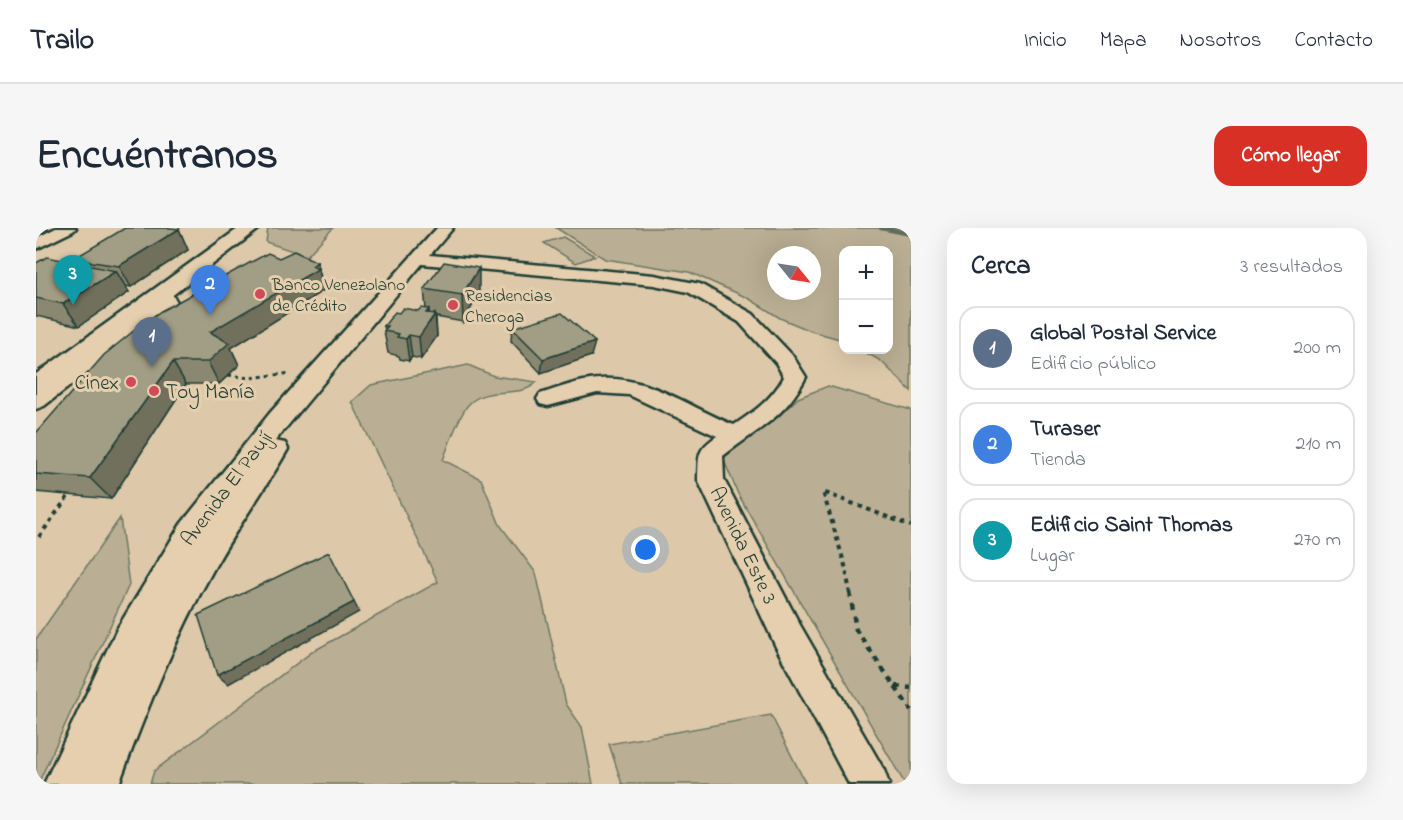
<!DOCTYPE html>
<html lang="es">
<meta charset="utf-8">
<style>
body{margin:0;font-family:"Indie Flower",sans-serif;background:#f6f6f7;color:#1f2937}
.controls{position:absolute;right:18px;top:18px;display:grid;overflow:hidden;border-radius:12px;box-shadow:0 6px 24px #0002}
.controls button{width:54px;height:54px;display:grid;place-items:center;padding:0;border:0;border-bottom:2px solid #e0e1e3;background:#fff;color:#1f2937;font:30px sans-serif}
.compass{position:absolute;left:731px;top:18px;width:54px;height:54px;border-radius:50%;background:#fff;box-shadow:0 6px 24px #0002;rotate:120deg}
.you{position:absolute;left:610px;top:322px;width:21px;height:21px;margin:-15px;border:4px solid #fff;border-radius:50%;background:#1a73e8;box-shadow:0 0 0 9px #1a73e833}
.badge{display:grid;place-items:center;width:39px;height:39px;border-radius:50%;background:#d93025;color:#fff;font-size:20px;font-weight:700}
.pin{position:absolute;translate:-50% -50px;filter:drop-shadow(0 2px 3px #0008)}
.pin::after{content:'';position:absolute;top:32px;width:21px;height:18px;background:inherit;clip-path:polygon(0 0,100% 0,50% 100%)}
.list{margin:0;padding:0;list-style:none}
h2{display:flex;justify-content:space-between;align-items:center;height:78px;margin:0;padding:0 24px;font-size:26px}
h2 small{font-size:20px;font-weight:400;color:#747a83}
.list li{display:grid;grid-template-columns:39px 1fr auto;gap:18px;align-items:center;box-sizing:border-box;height:84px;margin:0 12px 12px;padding:0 12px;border:2px solid #e0e1e3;border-radius:18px}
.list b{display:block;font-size:22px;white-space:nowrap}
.list p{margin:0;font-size:20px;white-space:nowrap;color:#747a83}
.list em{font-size:20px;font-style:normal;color:#747a83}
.map{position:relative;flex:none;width:875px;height:556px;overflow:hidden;border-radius:18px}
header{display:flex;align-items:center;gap:36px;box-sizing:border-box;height:84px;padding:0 30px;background:#fff;border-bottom:2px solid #e0e1e3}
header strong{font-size:28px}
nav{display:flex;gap:33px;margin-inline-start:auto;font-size:21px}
.intro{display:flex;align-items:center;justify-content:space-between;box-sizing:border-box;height:144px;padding:0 36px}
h1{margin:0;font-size:42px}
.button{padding:15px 27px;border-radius:18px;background:#d93025;color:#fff;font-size:21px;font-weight:700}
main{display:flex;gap:36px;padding:0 36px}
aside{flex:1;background:#fff;border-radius:18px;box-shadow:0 6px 24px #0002}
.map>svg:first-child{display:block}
</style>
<header>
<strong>Trailo</strong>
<nav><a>Inicio</a><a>Mapa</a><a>Nosotros</a><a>Contacto</a></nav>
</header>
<div class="intro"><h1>Encuéntranos</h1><a class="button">Cómo llegar</a></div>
<main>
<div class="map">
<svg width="875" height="556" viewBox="0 0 875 556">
<rect width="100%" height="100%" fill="#ddc9a9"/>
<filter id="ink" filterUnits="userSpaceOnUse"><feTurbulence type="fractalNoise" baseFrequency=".0167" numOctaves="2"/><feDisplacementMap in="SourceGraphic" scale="12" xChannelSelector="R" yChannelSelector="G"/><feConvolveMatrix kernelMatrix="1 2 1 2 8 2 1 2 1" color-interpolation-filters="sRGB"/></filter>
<g filter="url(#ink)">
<path fill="#baaf94" stroke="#6c7664" stroke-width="1.5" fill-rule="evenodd" d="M232 0H297L271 28 230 14Z
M520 0H875V163L845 133 825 122H852V22H808L807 112 775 103 744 90 712 70 653 44 569 31ZM740 27H776V63H740Z
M527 9 559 28 540 35 508 15Z
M432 137 458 148 501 154C484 172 450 156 432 177 422 189 413 217 407 232L445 251 464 297 500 345 530 476 546 499 557 556H114L118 543 276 424 402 354 316 174 335 157Z
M792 158 875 182V556H869L702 266 687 230 742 189 762 170Z
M84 290 93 357 2 556H0V411Z
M735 487 770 556H586L573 516Z"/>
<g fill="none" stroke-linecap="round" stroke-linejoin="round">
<path stroke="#606c5c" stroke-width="4.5" d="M845 0 875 6"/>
<defs>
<path id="minor" d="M20 0H40L37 3 0 21V10Z
M401 0H417L394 27 618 47 664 56 717 86 756 127 770 149C748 191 722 200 687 228L688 252 764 397 848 542 853 556H813L740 419 662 252C663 228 660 222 681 208L593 167 561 165 512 178 504 176 501 171 504 166C523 160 543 152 563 151 613 147 654 180 698 197 719 183 736 171 748 149L740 135 703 94 652 64 618 57 386 36 239 213 249 215 252 221C229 262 200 300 177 342 139 410 110 483 83 556H8L81 401 145 296 234 185Z
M127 60 133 61 141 74 138 78 8 178 0 181V162L122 73 118 65 121 61Z"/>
<path id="major" d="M203 0H224L9 165 0 168V146Z"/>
</defs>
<use href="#minor" stroke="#1f3d34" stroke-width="5"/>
<use href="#major" stroke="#1f3d34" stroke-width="5"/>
<path stroke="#1f3d34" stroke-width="3" stroke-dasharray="4 4" stroke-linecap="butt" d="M192 147 214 150 255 145"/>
<path stroke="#1f3d34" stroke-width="4" stroke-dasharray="4.5 4.5" stroke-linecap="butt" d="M3 309 33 267
M814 366 810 341 787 264 875 298"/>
<path stroke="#1f3d34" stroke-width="4.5" stroke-dasharray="6 6" stroke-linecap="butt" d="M814 364 820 402 875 482
M859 458 875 460"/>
<use href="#minor" fill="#e5cfae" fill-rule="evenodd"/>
<use href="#major" fill="#e5cfae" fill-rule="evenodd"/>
</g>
<path fill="#8b8872" stroke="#1f3d34" stroke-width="1.5" d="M143 1 152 22 95 59 89 58 93 64 43 98 0 88V35H39L37 31Z
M243 30 281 34 288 62 195 120 203 137 183 156H150L75 271 0 264V205Z
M388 61 443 66 427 94 400 89 401 108 385 131 376 129 373 133 364 131 363 128 352 125 348 103 349 102 348 98 363 85 382 83 390 81Z
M476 100 555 128 505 145 475 113Z"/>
<path fill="#716f5d" stroke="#1f3d34" stroke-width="1.5" d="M0 0H13L0 5Z
M143 1 152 22 95 59 83 38Z
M281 34 288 62 195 120 203 137 183 156 172 134 174 104Z
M443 40V66L427 94 426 67Z
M80 43 93 64 43 98 27 76Z
M393 81 394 94 399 86 401 108 385 131 383 109 390 85Z
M373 107 376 129 373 133 370 111Z
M559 114 555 128 505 145 507 131Z
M137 134 150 156 75 271 54 250Z
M318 374 323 384 192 456 181 447Z"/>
<path fill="#a29e85" stroke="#1f3d34" stroke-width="1.5" d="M89 0H134L143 1 83 38 37 31Z
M258 23 281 34 276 38 282 41 174 104 193 115 172 134H137L54 250 0 246V205L68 127 105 97 125 83 232 25 243 30Z
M11 29 80 43 27 76 0 70V35Z
M408 34 443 40 426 67 388 61Z
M367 80 382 83 385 80 393 81 390 85 399 86 383 109 373 107 370 111 361 109 363 106 348 103 352 98H348L359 84 363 85Z
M526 85 559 114 507 131 476 100Z
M293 324 318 374 181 447 162 387Z"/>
</g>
<g fill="#d1495b" stroke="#e5cfae" stroke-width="2">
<circle cx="224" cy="66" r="6"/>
<circle cx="417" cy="77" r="6"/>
<circle cx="95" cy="154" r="6"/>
<circle cx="118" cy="163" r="6"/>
</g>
<g text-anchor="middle" stroke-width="6" stroke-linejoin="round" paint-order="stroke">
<g font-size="18" fill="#1f3d34" stroke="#e5cfae" text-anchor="start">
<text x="236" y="62">Banco Venezolano<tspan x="236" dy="21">de Crédito</tspan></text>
<text x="429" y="73">Residencias<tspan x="429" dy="21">Cheroga</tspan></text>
</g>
<g font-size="21" fill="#1f3d34" stroke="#e5cfae" text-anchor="end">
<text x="83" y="161">Cinex</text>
<text x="130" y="170" text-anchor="start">Toy Manía</text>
</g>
<g font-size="21" fill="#1f3d34" stroke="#e5cfae">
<text transform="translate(190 260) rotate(-53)" y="7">Avenida El Paují</text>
<text transform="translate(708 317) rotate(64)" y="7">Avenida Este 3</text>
</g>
</g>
</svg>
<div class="controls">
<button>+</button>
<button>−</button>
</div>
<svg class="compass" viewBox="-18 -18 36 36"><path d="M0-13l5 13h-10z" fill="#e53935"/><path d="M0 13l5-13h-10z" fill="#747a83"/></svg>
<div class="you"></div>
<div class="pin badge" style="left:116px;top:139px;background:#5c6f8a">1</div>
<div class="pin badge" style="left:174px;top:87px;background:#3f7fe0">2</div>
<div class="pin badge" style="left:37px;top:77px;background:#0f9aa8">3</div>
</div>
<aside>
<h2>Cerca<small>3 resultados</small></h2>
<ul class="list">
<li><span class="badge" style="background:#5c6f8a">1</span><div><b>Global Postal Service</b><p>Edificio público</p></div><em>200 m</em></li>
<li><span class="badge" style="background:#3f7fe0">2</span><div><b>Turaser</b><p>Tienda</p></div><em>210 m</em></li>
<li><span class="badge" style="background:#0f9aa8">3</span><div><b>Edificio Saint Thomas</b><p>Lugar</p></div><em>270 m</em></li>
</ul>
</aside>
</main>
